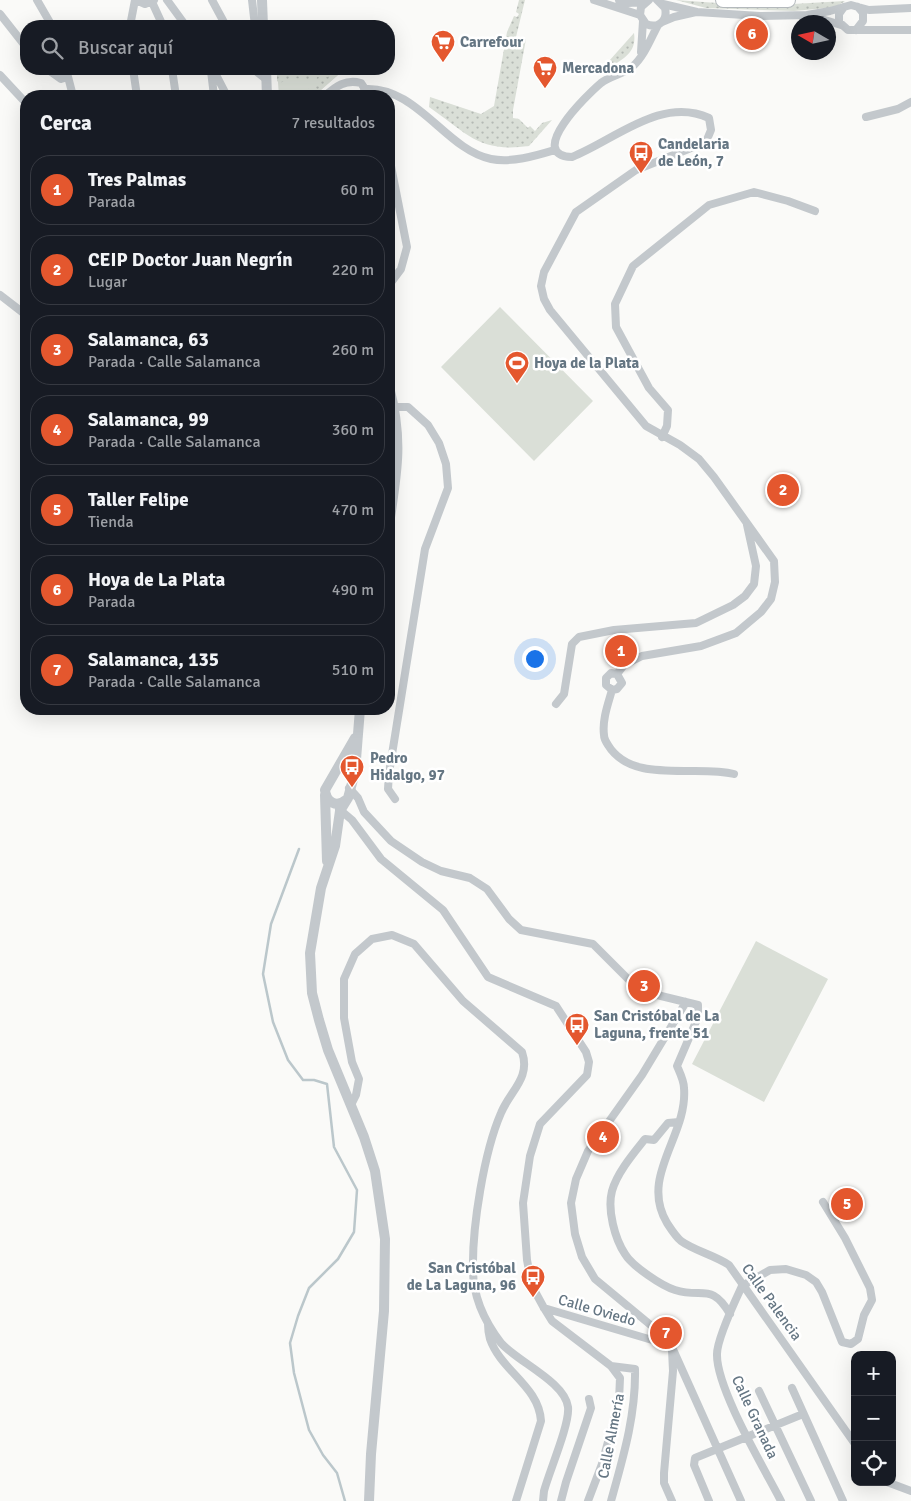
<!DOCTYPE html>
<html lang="es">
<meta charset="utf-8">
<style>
body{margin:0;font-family:Signika,sans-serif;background:#20242c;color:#f1f3f6}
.controls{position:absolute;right:15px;bottom:15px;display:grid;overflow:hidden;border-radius:10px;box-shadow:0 5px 20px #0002}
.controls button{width:45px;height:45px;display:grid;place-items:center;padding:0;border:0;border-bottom:1px solid #363941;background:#171b24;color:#f1f3f6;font:25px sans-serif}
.compass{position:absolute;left:791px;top:15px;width:45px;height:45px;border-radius:50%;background:#171b24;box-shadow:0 5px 20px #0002;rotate:279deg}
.you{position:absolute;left:534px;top:658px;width:18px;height:18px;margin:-12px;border:4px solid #fff;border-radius:50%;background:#1a73e8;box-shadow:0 0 0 8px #1a73e833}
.badge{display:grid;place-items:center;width:32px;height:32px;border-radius:50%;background:#e4572e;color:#fff;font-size:16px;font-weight:700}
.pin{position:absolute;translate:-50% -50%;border:2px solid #fff;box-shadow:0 1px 5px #0006}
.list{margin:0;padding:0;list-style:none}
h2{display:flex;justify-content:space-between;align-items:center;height:65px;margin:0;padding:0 20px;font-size:21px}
h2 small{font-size:16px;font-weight:400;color:#9ea1a6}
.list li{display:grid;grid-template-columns:32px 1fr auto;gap:15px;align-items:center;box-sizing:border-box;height:70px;margin:0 10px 10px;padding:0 10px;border:1px solid #363941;border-radius:20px}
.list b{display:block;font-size:19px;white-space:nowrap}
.list p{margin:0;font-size:16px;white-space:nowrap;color:#9ea1a6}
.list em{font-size:16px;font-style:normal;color:#9ea1a6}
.icon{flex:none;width:28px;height:28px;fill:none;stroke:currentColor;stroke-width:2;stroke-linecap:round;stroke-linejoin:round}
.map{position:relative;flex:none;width:911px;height:1501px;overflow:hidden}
.search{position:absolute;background:#171b24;box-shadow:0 5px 20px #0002;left:20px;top:20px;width:375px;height:55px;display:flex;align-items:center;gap:12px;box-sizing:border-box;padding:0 18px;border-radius:20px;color:#9ea1a6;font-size:19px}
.panel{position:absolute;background:#171b24;box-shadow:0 5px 20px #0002;left:20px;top:90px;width:375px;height:625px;border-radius:20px}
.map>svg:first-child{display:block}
</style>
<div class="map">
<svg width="911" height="1501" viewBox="0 0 911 1501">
<defs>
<pattern id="garden-dots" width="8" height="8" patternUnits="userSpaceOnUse" patternTransform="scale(1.25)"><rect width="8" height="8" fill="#dadfd7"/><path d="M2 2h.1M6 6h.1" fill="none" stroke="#b4b9b4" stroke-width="1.8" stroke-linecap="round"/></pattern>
</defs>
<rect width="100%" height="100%" fill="#fafaf8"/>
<path fill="#dadfd7" d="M277 69 338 71V75L314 96H279Z
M500 307 593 401 534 461 441 367Z
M756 941 828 979 764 1102 692 1064Z"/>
<path fill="url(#garden-dots)" d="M519 0H525L516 37 526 39 513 110V118L519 119 528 128 530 126 535 131 542 123 552 120 529 146C478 153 467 133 429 107L430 97 481 114 494 106 507 32 514 16 517 17 519 14 516 12Z
M676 0 758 6 845 1 836 7 794 11 706 8Z
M634 33C637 53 623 59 608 68L609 61Z
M277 69 313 70 312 77 308 81 292 77 280 83 277 81Z
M317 71H338V75L314 96 293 95C302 87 315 93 317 77H328V74L317 73Z"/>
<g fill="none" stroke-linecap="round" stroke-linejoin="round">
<path stroke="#bbc7cb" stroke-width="2.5" d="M299 849 271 924 263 974 273 1022 288 1060 303 1080H314L327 1084 334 1147 357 1190 354 1232 338 1259 309 1288 298 1316 290 1343 294 1373 309 1430 323 1455 337 1473 345 1501"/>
<defs>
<path id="motorway" d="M723 0H788"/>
</defs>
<use href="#motorway" stroke="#b4b9bd" stroke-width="16"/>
<path stroke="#c3c8cc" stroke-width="8" d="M37 0 52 26
M136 0 145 4 154 0
M167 0 186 26
M212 0 226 26
M252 0 255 26
M594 0 640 15
M619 0 628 3 646 2
M649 0 641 7 640 15 646 24C658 29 668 21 665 8L657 0
M152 2 163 26
M663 4 697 12 760 16 807 15 830 11 851 5 869 10 911 8
M844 7 839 14V22L848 30H911
M0 14 26 47
M809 15 841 25
M662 22 674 17 696 12
M130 26 135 0
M856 30 863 21V13L858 7
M641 52 643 21
M47 69 61 79 68 77
M66 69 73 96
M133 69 137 96
M172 69 176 96
M213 69 227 96
M253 69 266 79
M211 71 214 96
M0 75 26 103
M365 89C417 86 446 150 491 159 512 163 535 156 555 150
M325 96C336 86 346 79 361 83L365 89 361 96
M866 117 898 109 911 102
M389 156 407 247 401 269 389 285
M0 295 26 315
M394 407H408L428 425 439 443 446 464 448 488 425 549 389 773 388 789 395 799
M662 437 667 426 668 410 649 388 616 327 615 304 633 266 709 205 754 192 788 201 815 211
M617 674 624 665 642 656 701 646 736 633 761 612 771 599 775 582 774 561 714 477 699 459 680 445 646 426 550 310 544 299 541 286 544 272 576 212 636 170 706 142 711 130 709 118C661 96 615 140 572 157 525 155 587 95 601 83 610 76 623 74 632 67 644 57 651 38 658 25
M612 690C608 704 602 720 604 735 604 738 606 742 608 745 632 785 697 764 734 774
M612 690 606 685V678L611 673 617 674
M612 690 617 689 622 683 617 674
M556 704 564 694 572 644 579 637 614 630 696 623 733 605 745 596 754 584 756 566 747 525
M349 788 358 798 364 812 391 841 422 862 441 871 470 878 487 889 509 919 521 930 593 944 636 987 657 995 698 1005V1017L677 1066C680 1073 684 1081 684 1088 688 1136 639 1176 667 1223 671 1229 675 1236 681 1241 695 1251 714 1255 729 1265L855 1444
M339 809 352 820 381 859 443 910 488 977 556 1006 586 1052 589 1062 587 1075 540 1124 530 1156 523 1203 527 1260 532 1286 544 1308 552 1321 611 1366 620 1378 619 1401 602 1464 588 1501
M686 1002 642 1075 588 1151 576 1179 571 1203 575 1234 582 1257 595 1279 653 1327 671 1345 741 1501
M351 1105 356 1095 359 1079 352 1062 344 1018V979L355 954 372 939 392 935 414 944 463 1001 522 1052C531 1078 510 1091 501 1113 484 1152 472 1227 473 1270 473 1296 485 1322 501 1343 518 1362 565 1382 568 1407 570 1424 549 1472 544 1491L543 1501
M679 1122 668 1123 654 1140 645 1139C633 1154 617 1173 612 1191 607 1210 615 1239 625 1254 632 1266 662 1286 675 1290 703 1299 711 1282 730 1314
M742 1286 770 1270 786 1269 806 1275 816 1282 822 1292 842 1342 851 1344 858 1339 864 1315 872 1300 870 1288 845 1238 823 1202
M742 1286C735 1301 717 1339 717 1354 716 1388 764 1468 781 1501
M544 1308 669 1345
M488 1324C488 1329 489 1335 490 1339 501 1371 539 1386 541 1421L516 1501
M672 1350 673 1371 664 1473V1483L672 1501
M792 1388 843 1501
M759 1391 811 1501
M887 1482 911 1491
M561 1501 566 1482 591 1408 589 1399
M611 1501C623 1458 636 1415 635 1369L611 1366
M709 1501 694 1465 695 1458 803 1414"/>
<path stroke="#c3c8cc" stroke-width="10" d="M262 0 263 26
M266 69 267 96
M389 387C403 439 397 472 389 524
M360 709 355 772 348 798 340 811 335 846 321 888 310 953 312 993 319 1020 328 1050 364 1137 375 1171 385 1239 384 1311 371 1454 369 1501
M325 795 327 861
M346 800C336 808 326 802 325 790L355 738"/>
<use href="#motorway" stroke="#fff" stroke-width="14"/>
</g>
<defs>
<symbol id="supermarket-pin" viewBox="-11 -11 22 30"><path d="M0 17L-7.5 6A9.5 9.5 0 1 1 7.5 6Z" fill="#e4572e" stroke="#fff"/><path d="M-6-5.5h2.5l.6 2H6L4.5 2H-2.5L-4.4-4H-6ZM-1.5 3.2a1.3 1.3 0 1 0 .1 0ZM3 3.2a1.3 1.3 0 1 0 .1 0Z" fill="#fff"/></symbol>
<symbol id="bus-pin" viewBox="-11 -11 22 30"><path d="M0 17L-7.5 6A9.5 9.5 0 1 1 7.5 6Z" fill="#e4572e" stroke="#fff"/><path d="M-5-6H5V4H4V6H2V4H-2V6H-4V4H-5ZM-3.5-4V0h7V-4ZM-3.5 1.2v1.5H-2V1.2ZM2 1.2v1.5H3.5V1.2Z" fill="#fff"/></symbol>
<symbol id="stadium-pin" viewBox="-11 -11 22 30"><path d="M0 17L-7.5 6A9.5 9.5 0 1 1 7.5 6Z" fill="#e4572e" stroke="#fff"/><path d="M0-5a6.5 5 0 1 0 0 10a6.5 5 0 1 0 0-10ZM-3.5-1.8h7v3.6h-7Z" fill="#fff"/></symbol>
</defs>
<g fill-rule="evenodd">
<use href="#supermarket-pin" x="429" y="28" width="28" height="38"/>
<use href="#supermarket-pin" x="531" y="54" width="28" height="38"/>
<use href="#bus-pin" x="627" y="139" width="28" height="38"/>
<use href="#stadium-pin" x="503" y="349" width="28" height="38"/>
<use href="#bus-pin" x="338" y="753" width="28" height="38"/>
<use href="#bus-pin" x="563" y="1011" width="28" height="38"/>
<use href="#bus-pin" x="519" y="1263" width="28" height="38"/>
</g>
<g text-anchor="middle" stroke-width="5" stroke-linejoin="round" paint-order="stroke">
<g font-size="15" font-weight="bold" fill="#657683" stroke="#fff" text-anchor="start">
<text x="460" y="47">Carrefour</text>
<text x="562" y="73">Mercadona</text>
<text x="658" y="149">Candelaria<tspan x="658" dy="17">de León, 7</tspan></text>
<text x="534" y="368">Hoya de la Plata</text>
<text x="370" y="763">Pedro<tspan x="370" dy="17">Hidalgo, 97</tspan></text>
<text x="594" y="1021">San Cristóbal de La<tspan x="594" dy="17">Laguna, frente 51</tspan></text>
<text x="516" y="1273" text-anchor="end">San Cristóbal<tspan x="516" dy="17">de La Laguna, 96</tspan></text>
</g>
<g font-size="15" fill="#657683" stroke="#fff">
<text transform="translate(772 1302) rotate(54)" y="5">Calle Palencia</text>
<text transform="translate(597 1310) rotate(16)" y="5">Calle Oviedo</text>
<text transform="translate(755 1417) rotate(65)" y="5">Calle Granada</text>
<text transform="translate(611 1436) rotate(-79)" y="5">Calle Almería</text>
</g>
</g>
</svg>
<div class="controls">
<button>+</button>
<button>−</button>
<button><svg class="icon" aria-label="locate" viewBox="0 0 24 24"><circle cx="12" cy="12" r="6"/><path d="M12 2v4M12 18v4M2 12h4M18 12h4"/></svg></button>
</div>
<svg class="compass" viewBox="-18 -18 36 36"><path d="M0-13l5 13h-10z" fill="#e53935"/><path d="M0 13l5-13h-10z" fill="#9ea1a6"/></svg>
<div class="you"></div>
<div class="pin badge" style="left:621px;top:651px">1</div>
<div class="pin badge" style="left:783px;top:490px">2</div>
<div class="pin badge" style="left:644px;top:986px">3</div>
<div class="pin badge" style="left:603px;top:1137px">4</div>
<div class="pin badge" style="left:847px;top:1204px">5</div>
<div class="pin badge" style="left:752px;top:34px">6</div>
<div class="pin badge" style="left:666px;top:1333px">7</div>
<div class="search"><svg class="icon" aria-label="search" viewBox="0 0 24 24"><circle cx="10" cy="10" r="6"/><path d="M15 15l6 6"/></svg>Buscar aquí</div>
<section class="panel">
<h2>Cerca<small>7 resultados</small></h2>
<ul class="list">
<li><span class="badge">1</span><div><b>Tres Palmas</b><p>Parada</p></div><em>60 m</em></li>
<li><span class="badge">2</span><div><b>CEIP Doctor Juan Negrín</b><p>Lugar</p></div><em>220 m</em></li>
<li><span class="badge">3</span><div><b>Salamanca, 63</b><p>Parada · Calle Salamanca</p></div><em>260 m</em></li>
<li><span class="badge">4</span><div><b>Salamanca, 99</b><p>Parada · Calle Salamanca</p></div><em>360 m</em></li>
<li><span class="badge">5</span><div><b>Taller Felipe</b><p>Tienda</p></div><em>470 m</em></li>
<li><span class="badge">6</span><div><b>Hoya de La Plata</b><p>Parada</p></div><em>490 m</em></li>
<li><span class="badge">7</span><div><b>Salamanca, 135</b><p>Parada · Calle Salamanca</p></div><em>510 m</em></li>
</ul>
</section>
</div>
